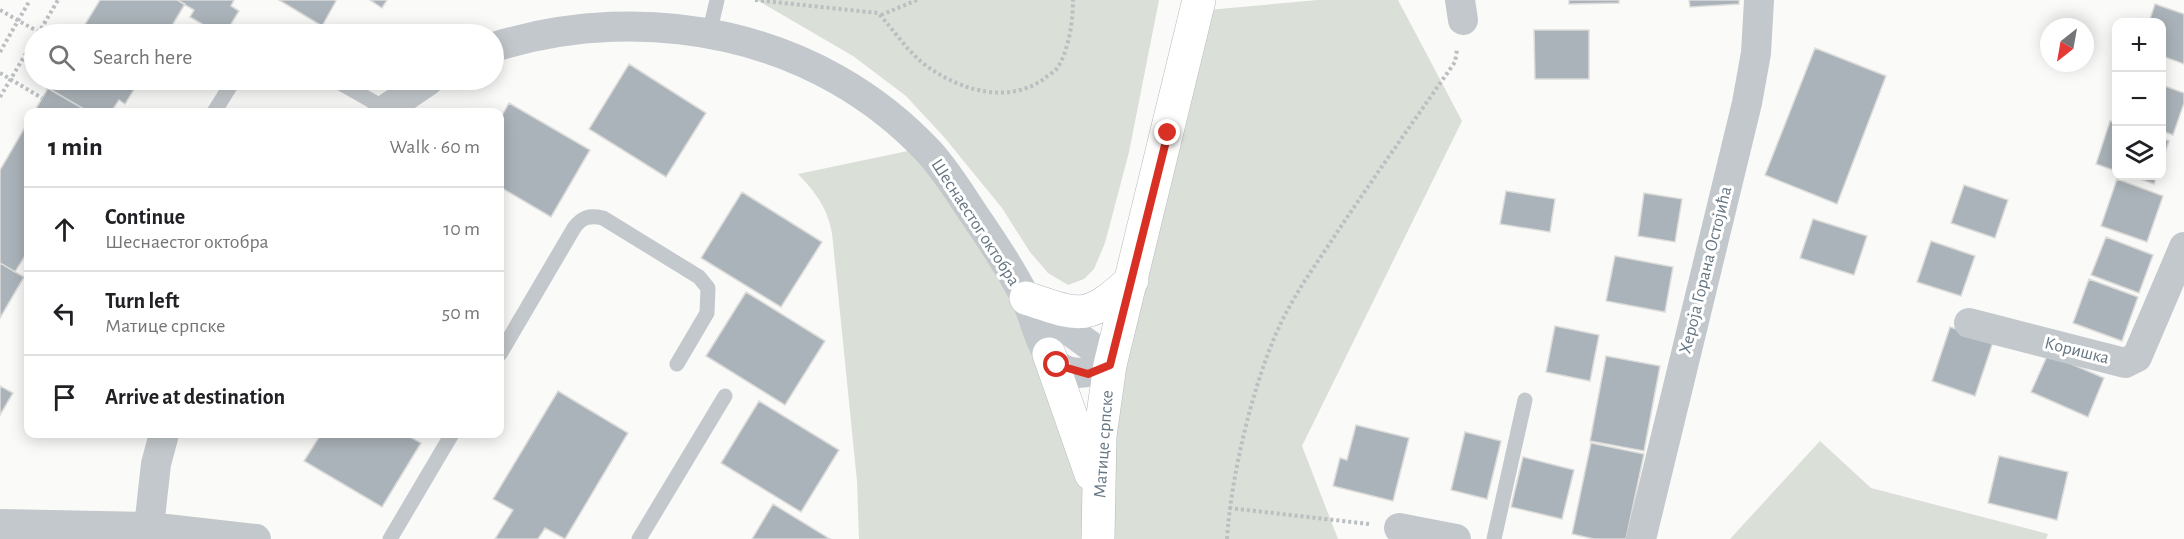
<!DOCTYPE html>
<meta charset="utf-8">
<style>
body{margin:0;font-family:"Alegreya Sans",sans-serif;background:#f6f6f6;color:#202124}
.controls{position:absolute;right:18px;top:18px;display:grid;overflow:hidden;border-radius:12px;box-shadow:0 3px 15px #0003}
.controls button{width:54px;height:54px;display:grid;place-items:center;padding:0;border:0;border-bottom:2px solid #e0e0e0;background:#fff;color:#202124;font:30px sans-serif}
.compass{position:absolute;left:2040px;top:18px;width:54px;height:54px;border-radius:50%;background:#fff;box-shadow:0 3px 15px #0003;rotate:211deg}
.stop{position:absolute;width:18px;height:18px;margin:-14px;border:4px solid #d93025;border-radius:50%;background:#fff}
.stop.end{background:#d93025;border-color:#fff;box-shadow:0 2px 6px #0008}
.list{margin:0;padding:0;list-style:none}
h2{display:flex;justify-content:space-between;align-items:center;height:78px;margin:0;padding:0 24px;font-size:26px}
h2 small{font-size:20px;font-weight:400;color:#757577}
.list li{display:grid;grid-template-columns:39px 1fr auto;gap:18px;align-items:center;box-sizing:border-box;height:84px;padding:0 24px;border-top:2px solid #e0e0e0}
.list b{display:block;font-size:22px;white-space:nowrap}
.list p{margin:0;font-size:20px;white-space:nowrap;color:#757577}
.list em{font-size:20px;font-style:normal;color:#757577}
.icon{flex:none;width:33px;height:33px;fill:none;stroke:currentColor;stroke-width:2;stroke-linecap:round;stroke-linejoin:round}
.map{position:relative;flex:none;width:2184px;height:539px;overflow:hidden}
.search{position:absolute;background:#fff;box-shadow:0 3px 15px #0003;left:24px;top:24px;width:480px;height:66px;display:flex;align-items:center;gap:15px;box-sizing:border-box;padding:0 21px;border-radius:33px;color:#757577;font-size:22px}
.panel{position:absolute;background:#fff;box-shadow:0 3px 15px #0003;left:24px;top:108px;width:480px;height:330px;border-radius:12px}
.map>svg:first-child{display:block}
</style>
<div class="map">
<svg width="2184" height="539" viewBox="0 0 2184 539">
<rect width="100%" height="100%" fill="#fafaf8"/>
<path fill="#dadfd7" d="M757 0H1159L1129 152 1105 243 1094 269 1084 279 1068 285 1048 273 1030 252 1002 208 944 137 906 96 853 56Z
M1318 0H1398L1462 121 1302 446 1338 539H1108L1109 441 1208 10Z
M922 148 1004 271 1089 492 1088 539H859L857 481 832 233C827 207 816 193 798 174Z
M1820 441 1871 488 2048 534 2046 539H1730Z"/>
<path fill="#aab3b9" stroke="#dcdcda" stroke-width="1.5" d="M100 0H177L185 4 167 34H79Z
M177 0H234L231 6 239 11 225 34H219L190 17 194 10Z
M279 0H334L336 1 322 26Z
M370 0H387L382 8Z
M1569 0H1619V3L1569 4Z
M1689 0H1739V4L1690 7Z
M2155 4 2184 14V64L2162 56V22H2149Z
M1534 30H1589V79H1535Z
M1815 48 1886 76 1837 204 1765 175Z
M629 64 706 113 666 177 589 129Z
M43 80H140L125 104 119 100 111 112H89L40 84Z
M2162 85 2184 93V103L2173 135 2162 131Z
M48 88 89 112H34Z
M509 103 590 150 551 217 500 187V119Z
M2110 121 2116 123V171L2096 164Z
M28 122V251L15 272 0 263V170Z
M2162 138 2169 141 2162 162Z
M2131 176H2157L2154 184Z
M2117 179 2163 196 2147 242 2101 226Z
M1964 185 2008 200 1995 238 1951 223Z
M1506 191 1555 199 1550 232 1500 224Z
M742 192 822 242 781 307 701 258Z
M1644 193 1682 199 1675 242 1638 236Z
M1813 219 1867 236 1854 275 1800 258Z
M2106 237 2153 255 2139 293 2091 275Z
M1931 241 1975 256 1961 296 1917 282Z
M1615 256 1673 267 1665 312 1606 301Z
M0 263 24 277 0 318Z
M2089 279 2138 297 2122 341 2073 323Z
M746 292 825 341 785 405 706 356Z
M1555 326 1599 335 1590 381 1546 372Z
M1950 327 1993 342 1975 396 1932 381Z
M2048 354 2104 378 2088 417 2031 392Z
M1606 356 1660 366 1644 451 1590 441Z
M0 386 13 393 0 415Z
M558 391 628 433 565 539 545 528 538 539H495L513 510 493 499Z
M759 401 839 450 801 512 721 463Z
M1356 425 1409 438 1393 501 1333 486 1340 458 1347 460Z
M1465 432 1501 441 1487 499 1451 490Z
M321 434H405L421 443 382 507 304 461Z
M1591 443 1644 454 1626 539H1594L1572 534Z
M1999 456 2068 472 2057 520 1988 503Z
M1523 457 1574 470 1562 519 1511 507Z
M773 504 830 539H752Z"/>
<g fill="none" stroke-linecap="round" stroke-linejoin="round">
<defs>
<path id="secondary" d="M1026 298C1082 317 1087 321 1132 280
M1049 354 1091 474
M1098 539 1100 436 1110 365 1199 0"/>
</defs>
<use href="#secondary" stroke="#b3babf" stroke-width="34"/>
<path stroke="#bbbfc2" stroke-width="4" stroke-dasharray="3 3" stroke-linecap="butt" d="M755 0 878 13C895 31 907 52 928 67 962 91 1008 104 1044 79 1048 75 1055 72 1058 67 1069 49 1073 21 1073 0
M0 10 42 34
M881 15 917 0
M38 34 58 0
M0 52 30 0
M0 73 42 98
M0 97 34 40
M1229 508 1369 524
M1227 539C1231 474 1256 368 1287 311 1302 283 1321 257 1338 231 1376 174 1416 118 1455 62L1457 50"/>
<path stroke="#c3c8cc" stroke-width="15" d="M710 30 717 0
M335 80 386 109
M214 112 234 80
M500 354 574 228C582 217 589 215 603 218L699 277 708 288 707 313 677 364
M390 539 452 434
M639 539 725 396
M1494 539 1525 400"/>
<path stroke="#c3c8cc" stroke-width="30" d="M1460 0 1463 20
M494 47C647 0 819 33 930 153 947 172 961 195 975 216 993 242 1011 269 1025 297 1035 317 1039 346 1055 363 1070 379 1094 372 1110 365L1092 347 1030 302
M382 112 429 80
M1969 323 2125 363 2137 357 2184 247
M0 524 149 527 256 539
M149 527 156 464 164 434
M1399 528 1456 539
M1641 539 1747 103 1756 53 1759 0"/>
<use href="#secondary" stroke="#fff" stroke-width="33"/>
</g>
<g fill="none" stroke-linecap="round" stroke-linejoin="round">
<path stroke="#d93025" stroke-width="8" d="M1057 365 1088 374 1110 365 1168 133"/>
</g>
<g text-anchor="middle" stroke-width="6" stroke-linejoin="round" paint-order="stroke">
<g font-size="18" fill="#657683" stroke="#fff">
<text transform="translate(976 222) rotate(57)" y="6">Шеснаестог октобра</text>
<text transform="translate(1705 270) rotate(-76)" y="6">Хероја Горана Остојића</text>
<text transform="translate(2077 350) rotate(14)" y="6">Коришка</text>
<text transform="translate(1103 444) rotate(-86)" y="6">Матице српске</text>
</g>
</g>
</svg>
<div class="controls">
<button>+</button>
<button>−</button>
<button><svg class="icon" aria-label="layers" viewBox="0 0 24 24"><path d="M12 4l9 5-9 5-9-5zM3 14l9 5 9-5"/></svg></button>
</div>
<svg class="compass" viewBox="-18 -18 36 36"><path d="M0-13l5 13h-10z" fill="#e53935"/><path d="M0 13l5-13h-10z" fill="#757577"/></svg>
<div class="stop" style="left:1057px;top:365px"></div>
<div class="stop end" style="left:1168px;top:133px"></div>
<div class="search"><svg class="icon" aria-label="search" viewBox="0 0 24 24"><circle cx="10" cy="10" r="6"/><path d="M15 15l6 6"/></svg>Search here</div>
<section class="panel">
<h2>1 min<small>Walk · 60 m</small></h2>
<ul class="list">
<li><svg class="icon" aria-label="ahead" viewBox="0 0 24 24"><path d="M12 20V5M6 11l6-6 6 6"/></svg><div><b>Continue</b><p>Шеснаестог октобра</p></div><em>10 m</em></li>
<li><svg class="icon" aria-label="left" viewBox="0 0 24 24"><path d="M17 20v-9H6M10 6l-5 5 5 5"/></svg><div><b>Turn left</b><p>Матице српске</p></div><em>50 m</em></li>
<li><svg class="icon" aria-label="arrive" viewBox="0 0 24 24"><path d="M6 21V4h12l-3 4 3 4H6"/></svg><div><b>Arrive at destination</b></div></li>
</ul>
</section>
</div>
